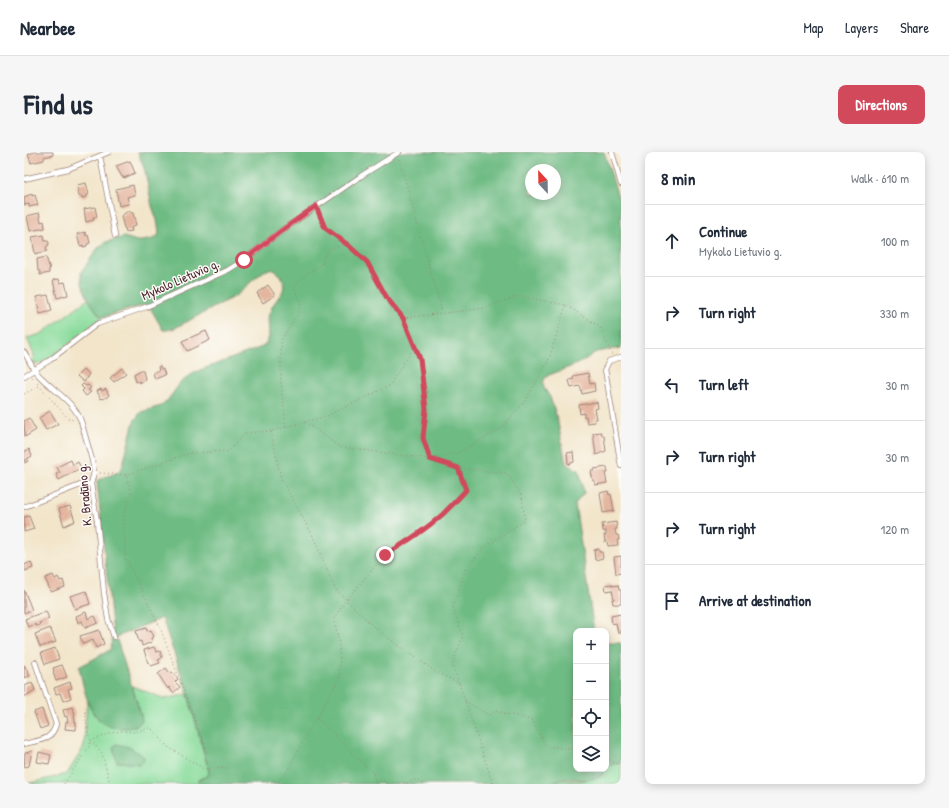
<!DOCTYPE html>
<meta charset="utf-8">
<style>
body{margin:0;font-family:"Patrick Hand",sans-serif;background:#f6f6f7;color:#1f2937}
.controls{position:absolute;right:12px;bottom:12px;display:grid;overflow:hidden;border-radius:8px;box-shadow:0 2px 10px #0003}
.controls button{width:36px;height:36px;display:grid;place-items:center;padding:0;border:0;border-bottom:1px solid #e0e1e3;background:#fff;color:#1f2937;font:20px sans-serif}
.compass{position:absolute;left:501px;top:12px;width:36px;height:36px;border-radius:50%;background:#fff;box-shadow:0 2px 10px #0003;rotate:338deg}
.stop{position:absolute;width:12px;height:12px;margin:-9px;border:3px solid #d1495b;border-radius:50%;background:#fff}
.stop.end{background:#d1495b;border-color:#fff;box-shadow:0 1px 4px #0008}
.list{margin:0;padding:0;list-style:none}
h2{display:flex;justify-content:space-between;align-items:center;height:52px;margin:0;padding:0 16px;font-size:17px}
h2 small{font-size:13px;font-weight:400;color:#747a83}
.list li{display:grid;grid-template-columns:26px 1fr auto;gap:12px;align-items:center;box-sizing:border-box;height:72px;padding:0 16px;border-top:1px solid #e0e1e3}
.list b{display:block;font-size:15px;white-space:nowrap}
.list p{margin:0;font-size:13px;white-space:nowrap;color:#747a83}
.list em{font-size:13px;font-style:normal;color:#747a83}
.icon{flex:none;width:22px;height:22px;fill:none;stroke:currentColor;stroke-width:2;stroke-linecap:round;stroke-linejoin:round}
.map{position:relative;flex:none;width:597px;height:632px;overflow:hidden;border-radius:8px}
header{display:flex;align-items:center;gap:24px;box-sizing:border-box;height:56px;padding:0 20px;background:#fff;border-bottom:1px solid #e0e1e3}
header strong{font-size:19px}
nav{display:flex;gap:22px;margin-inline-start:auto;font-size:14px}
.intro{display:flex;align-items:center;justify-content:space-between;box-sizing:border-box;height:96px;padding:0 24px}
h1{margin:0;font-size:28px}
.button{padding:10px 18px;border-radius:8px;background:#d1495b;color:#fff;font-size:14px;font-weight:700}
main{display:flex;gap:24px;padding:0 24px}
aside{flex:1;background:#fff;border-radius:8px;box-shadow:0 2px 10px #0003}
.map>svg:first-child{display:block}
</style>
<header>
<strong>Nearbee</strong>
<nav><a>Map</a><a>Layers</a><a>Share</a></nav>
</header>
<div class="intro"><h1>Find us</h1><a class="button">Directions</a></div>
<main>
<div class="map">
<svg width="597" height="632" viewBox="0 0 597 632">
<rect width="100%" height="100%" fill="#fdfcf7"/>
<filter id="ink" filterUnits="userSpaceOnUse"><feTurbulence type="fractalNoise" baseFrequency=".025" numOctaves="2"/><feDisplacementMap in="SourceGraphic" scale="8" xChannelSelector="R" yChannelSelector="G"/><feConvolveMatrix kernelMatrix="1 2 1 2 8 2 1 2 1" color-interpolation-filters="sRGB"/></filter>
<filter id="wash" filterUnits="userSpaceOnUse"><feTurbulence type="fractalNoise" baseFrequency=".012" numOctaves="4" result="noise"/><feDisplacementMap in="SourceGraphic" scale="16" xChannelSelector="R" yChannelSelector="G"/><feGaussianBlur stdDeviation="0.9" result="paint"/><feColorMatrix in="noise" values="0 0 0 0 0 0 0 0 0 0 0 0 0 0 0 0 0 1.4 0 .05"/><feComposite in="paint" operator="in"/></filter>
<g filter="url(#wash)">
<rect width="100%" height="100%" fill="#f2e5ca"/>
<path fill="#89db9b" stroke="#6a7d63" d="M64 147 76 164 79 165C68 173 23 211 14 212 11 212 11 211 8 210L10 203 3 186 17 182Z
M108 534 141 547 164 542 185 620 184 623 175 628 174 632H2L43 622 60 595 63 549 75 568 117 563Z
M597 610V632H525C533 626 544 629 553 629 561 629 569 626 576 625L584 614Z"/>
<path fill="#6ebb83" stroke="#5c6d57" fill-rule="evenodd" d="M114 0H580L597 54V196L572 200 556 211 525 223 521 226 519 231 520 236 526 245 533 266 542 312 555 318 560 341 551 352 570 479H552V617H582C580 619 578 623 576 625 562 632 539 621 525 632H174L175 628 184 623 185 619 164 542 138 466 92 485 117 563 118 569C111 576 106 576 98 576 94 576 89 576 85 574 63 564 60 535 55 515L86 498 89 483 73 329C81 323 92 324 98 316L110 269 117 260 137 254 143 249 157 230 171 220 238 195 242 192 245 185 244 164 249 153 259 139 260 131 257 124 252 119 246 117 240 119 228 129 213 143 151 176 143 178H139L124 152 79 165 76 164C67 152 56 136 57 120L74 96 82 90 100 85 113 89H118L129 87 134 84 135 80 133 68 128 54 121 19ZM507 18H531V42H507Z
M582 491H597V610L584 614 582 617Z
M93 592 105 595 120 605 119 610 115 612 93 610 89 595Z"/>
<g id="blocks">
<path fill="#e4b59f" d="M11 0H29V3L20 5V8L7 11 4 2Z
M106 9 111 21 100 26V25H98L92 14Z
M62 31 65 42 63 43V45L58 46V44H55L53 33Z
M109 33 111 43 103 45 105 52 95 54 92 37Z
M8 42V44L11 43 14 53 5 55V52L0 53V45Z
M71 55 73 65H69L70 68 62 70 60 57Z
M104 59 109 61 110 65 112 67 111 69 112 73 107 76 108 79 102 80 101 76H100L97 64Z
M15 61 17 70 20 69 21 76 6 79 3 64Z
M61 80 62 84 64 83 66 91 63 92V94L59 95V93L56 94 53 82Z
M20 83 21 89H24L25 91 24 94 22 95 23 99 11 102 8 85Z
M22 105 26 117H25V121L16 123V119H14L13 107Z
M35 127 36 131 41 130 44 143 33 146 29 128Z
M244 133 251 143 239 151 233 141Z
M24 143 28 159 16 162 12 145Z
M182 179 186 188 163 199 158 189Z
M136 214 137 217H139L141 223 131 227 129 221 135 218 134 215Z
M98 216 102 221 90 230 86 226Z
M60 217 65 222 60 230 53 224Z
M117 218V219H119L121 227 116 231 115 229 112 230 110 222Z
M564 221 566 232 570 231 571 239 558 242 556 234 547 236 545 228 550 227 549 224Z
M59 232 62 234 64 233 67 236 64 238 67 240 62 244 58 239 60 237 57 234Z
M77 237 78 239 82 237 85 244 79 247 78 246 77 247 73 239Z
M573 250 574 256 571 257 573 267H570L571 270 563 271 562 264 560 265V261L556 262 555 253Z
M26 259 34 272 22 278 15 266Z
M5 266 12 278 1 285 0 269Z
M577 280 578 284H580L582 299 572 303 569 281Z
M5 297 8 304 3 307 4 309 1 311 0 300Z
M549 300 550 310 544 312 543 301Z
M47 308 49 313 54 310 57 316 35 328 32 322 36 321 33 315Z
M583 315 584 321H581L583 331 571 333V329H569L567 319H570V317Z
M584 339 585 343 587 342 590 359 579 361 576 341Z
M46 354 51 369 40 374 35 357Z
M5 364 10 377 0 380V365Z
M592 370 593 377H591L592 383H594L595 388H593L594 393 584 394 583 389 581 390 580 383H582V379H579L578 372Z
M575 397V400H578L579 406 571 408 570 398Z
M597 404V421L592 422 590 405Z
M7 410 9 416 1 419 0 413Z
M29 423 31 427 34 425 36 429 39 428 41 435 27 440 21 426Z
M588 432V434L594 433 595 438H597V452H589L588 447H590L588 438 582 439 581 433Z
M0 438 8 458 0 461Z
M62 439 66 452 51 457 46 444Z
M22 459 25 467 15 471 16 473 12 474 11 472 4 475 1 467Z
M62 460 64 467 71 464 74 471 61 476 58 469 54 471 52 464Z
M597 462V481H594L592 471 588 472 587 464Z
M26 476 32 490 16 495 11 482Z
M122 476 123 479 127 478 130 485 127 486 128 490 118 494 117 489 115 490 112 479Z
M75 478 80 492 72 496 69 488 59 492 56 484Z
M130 495 132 500 136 499 138 506 134 508 136 511 127 514 125 511H124L120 498Z
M31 496 35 507 21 512 17 501Z
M0 513 6 524 0 526Z
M38 513 43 525 32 529 29 520 30 519 29 516Z
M142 516 146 521 148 520 154 527 151 530 156 535 149 541 145 535 144 537 134 522Z
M46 530 48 536 44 537 47 546 39 549 36 541 32 542 30 536Z
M8 531 11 538 0 545V534Z
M48 555 51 562H50L51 570 52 571V578L41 577 42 570H44L43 564 41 565 39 558Z
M18 557 24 574 16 577 10 560Z
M8 599 5 614 0 615 1 601Z
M15 600 27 603 25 612 13 610Z"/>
</g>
</g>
<g filter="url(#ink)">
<use href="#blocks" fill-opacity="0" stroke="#9e827a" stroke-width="1"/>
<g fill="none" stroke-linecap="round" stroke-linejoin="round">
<defs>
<path id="minor" d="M588 0 597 32
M76 4 91 84
M0 27 44 17 85 0
M0 200C4 206 7 213 11 219 25 236 49 248 57 269L68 308 70 320 67 332 73 369 80 441 84 467 90 485
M597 205 585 209 581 217 597 314
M0 224 26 208 73 172 122 155 204 118 220 108 257 79 337 24 375 0
M0 355 59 332H67
M0 592C15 588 28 589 32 572L11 510"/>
</defs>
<use href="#minor" stroke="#9e827a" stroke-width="6"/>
<path stroke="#9e827a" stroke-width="1" stroke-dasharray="1 3" stroke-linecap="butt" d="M375 7 418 160
M295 60 301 76 324 93 343 110 363 146 379 166 391 194 365 234 303 264 247 279 257 327 289 384 311 437 353 478 412 520 435 531 469 632
M379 166 461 156 495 144 542 153 576 175 588 203
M8 225 15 233
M0 242 15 234 45 267 50 268
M281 270 316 295 406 307 433 301 477 277 501 249 524 210 542 153
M262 275 257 231V188L274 162 277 153 270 135 281 123 298 112C302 96 308 95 323 93
M76 321 102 323 107 340 100 364 101 405 135 473 184 602
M102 323 166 301 205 299 221 281 247 279
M435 531 428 513 439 484 429 456 442 416 461 395 501 368 498 344 483 321 435 316
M441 549 464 563 471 559 508 568 522 594 552 598
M293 566 349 621 352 632
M582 606 597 614
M349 621 364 632
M40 632 64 596 67 589 63 578 61 555
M86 632 78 601 67 589 87 581 96 579 112 580 124 576 128 577 144 595 180 617 206 616
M243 632 254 630 263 620 280 587 298 557 316 524 315 491 310 466 322 448 361 403 384 390 402 376 419 362 442 338 434 316 406 307 399 286 402 257 396 207 392 195
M379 632 392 628 400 632"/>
<use href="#minor" stroke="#fff" stroke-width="4.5"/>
</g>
</g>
<g fill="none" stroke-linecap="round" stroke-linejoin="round" filter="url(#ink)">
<path stroke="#d1495b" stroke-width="5" d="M220 108 257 79 292 54 301 76 324 93 343 110 363 146 379 166 396 207 402 257 399 286 406 307 434 316 442 338C435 346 427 354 419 362 401 378 381 391 361 403"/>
</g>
<g text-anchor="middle" stroke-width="3" stroke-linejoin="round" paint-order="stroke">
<g font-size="13" fill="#4a1f2b" stroke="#fdfcf7">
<text transform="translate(156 127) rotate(-24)" y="5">Mykolo Lietuvio g.</text>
<text transform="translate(60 343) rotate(-95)" y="5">K. Bradūno g.</text>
</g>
</g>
</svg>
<div class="controls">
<button>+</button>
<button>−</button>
<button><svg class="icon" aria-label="locate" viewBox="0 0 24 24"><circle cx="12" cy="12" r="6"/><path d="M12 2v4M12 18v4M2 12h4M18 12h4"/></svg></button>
<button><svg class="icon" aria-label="layers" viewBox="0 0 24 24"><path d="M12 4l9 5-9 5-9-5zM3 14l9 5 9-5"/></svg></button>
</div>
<svg class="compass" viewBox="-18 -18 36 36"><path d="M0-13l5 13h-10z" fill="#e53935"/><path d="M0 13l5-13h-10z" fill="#747a83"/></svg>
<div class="stop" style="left:220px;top:108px"></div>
<div class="stop end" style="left:361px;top:403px"></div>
</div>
<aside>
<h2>8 min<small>Walk · 610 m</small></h2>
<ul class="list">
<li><svg class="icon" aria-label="ahead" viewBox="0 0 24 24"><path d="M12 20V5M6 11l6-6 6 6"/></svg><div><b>Continue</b><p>Mykolo Lietuvio g.</p></div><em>100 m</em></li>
<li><svg class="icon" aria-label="right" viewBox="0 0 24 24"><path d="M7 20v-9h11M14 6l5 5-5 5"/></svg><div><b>Turn right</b></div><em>330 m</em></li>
<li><svg class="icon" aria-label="left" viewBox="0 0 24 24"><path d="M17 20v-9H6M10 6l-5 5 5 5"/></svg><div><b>Turn left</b></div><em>30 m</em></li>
<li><svg class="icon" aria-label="right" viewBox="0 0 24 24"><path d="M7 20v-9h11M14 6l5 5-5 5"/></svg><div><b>Turn right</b></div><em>30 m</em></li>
<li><svg class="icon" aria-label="right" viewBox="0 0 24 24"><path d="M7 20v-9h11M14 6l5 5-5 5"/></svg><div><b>Turn right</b></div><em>120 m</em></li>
<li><svg class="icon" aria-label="arrive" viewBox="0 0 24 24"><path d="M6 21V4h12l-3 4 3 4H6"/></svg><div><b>Arrive at destination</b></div></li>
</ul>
</aside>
</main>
